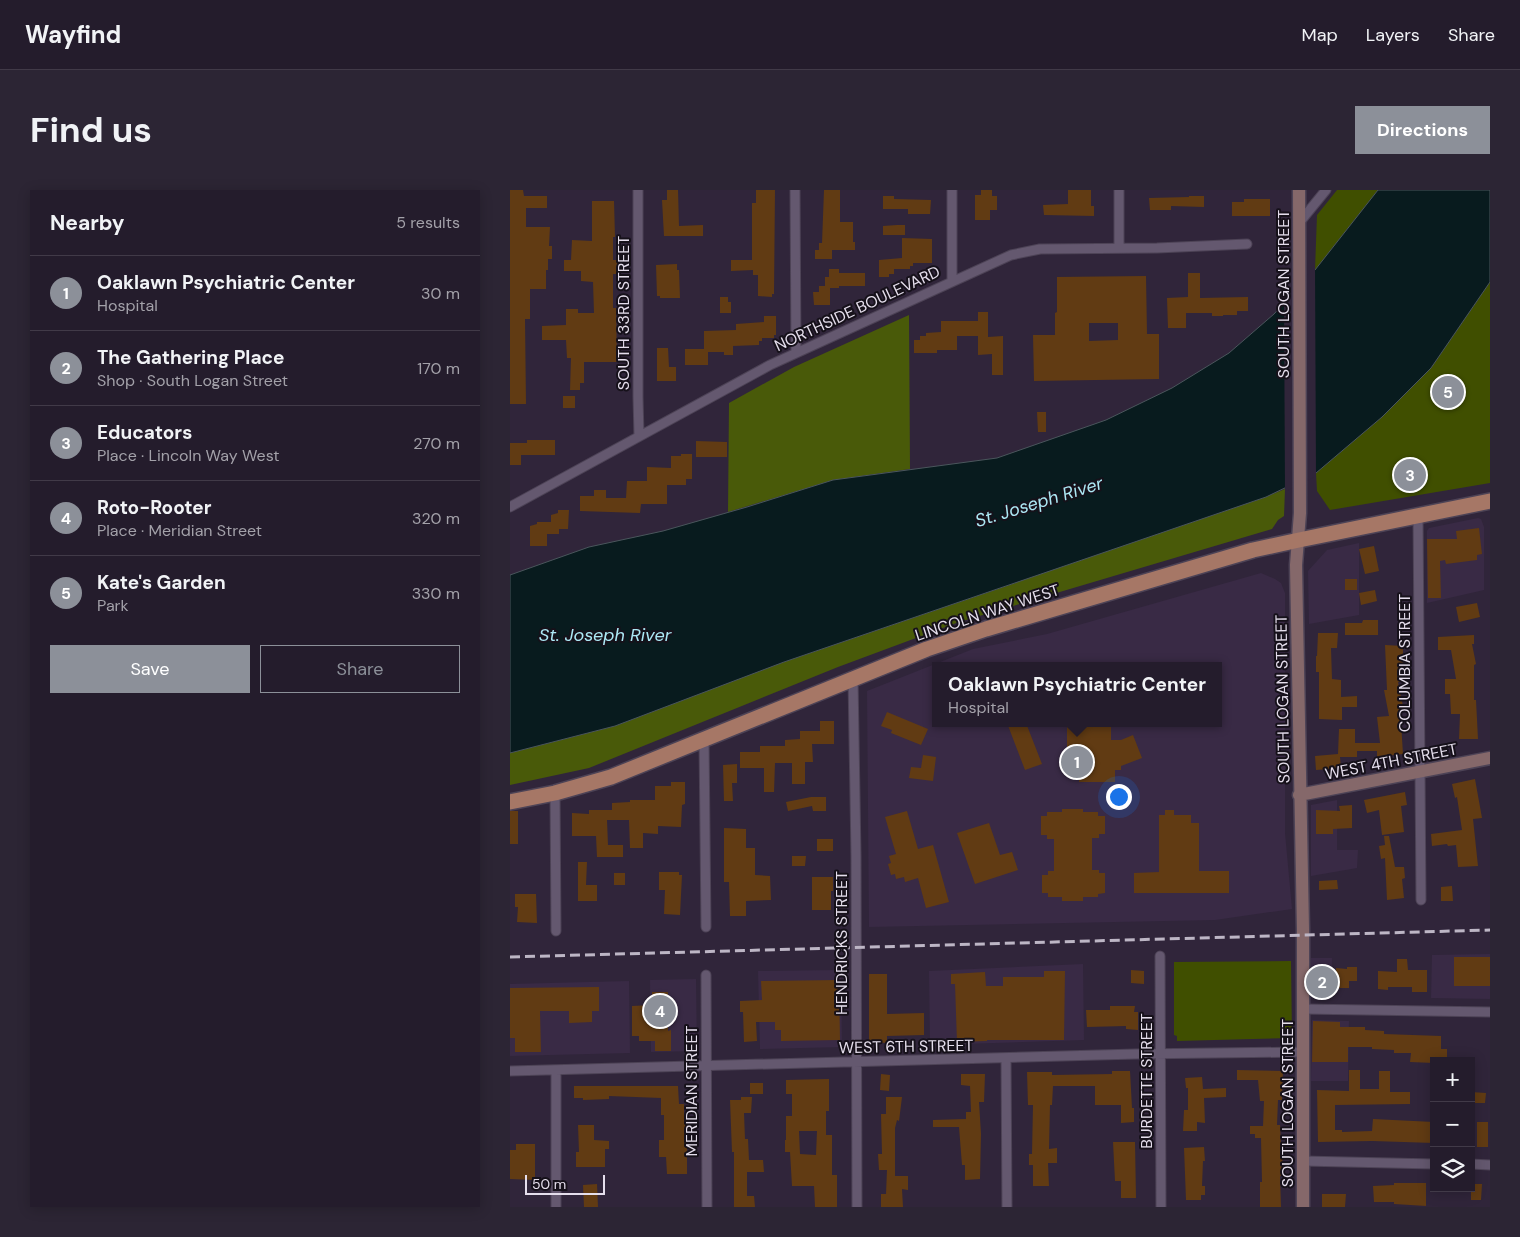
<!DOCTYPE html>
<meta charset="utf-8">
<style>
body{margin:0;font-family:"DM Sans",sans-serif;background:#2c2534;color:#f1f3f6}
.controls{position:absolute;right:15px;bottom:15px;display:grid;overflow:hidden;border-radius:0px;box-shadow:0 2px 12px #0003}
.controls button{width:45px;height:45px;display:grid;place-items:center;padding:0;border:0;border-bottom:1px solid #413a48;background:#241c2c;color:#f1f3f6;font:25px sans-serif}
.scale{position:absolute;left:15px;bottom:12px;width:80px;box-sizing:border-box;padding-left:5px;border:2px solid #e5deec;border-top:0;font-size:14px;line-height:18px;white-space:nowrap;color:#e5deec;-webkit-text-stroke:4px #16111a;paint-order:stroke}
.you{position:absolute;left:608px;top:606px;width:18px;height:18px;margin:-12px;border:4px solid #fff;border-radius:50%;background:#1a73e8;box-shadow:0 0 0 8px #1a73e833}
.badge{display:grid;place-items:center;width:32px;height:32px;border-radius:50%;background:#8c9099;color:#fff;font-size:16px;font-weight:700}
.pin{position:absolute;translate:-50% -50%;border:2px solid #fff;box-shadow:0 1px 5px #0006}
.popup{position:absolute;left:422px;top:472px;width:290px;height:65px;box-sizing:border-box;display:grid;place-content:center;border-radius:0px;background:#241c2c;filter:drop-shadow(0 1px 4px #0005);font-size:16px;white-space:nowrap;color:#a3a1a9}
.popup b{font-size:19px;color:#f1f3f6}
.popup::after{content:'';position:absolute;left:50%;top:100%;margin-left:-10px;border:10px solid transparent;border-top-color:#241c2c}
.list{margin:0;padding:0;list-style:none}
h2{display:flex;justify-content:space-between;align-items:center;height:65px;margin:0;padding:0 20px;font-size:21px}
h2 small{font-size:16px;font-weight:400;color:#a3a1a9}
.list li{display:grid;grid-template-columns:32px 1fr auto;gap:15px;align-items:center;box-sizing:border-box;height:75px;padding:0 20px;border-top:1px solid #413a48}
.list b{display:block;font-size:19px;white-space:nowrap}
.list p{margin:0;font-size:16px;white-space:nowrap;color:#a3a1a9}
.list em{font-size:16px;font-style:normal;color:#a3a1a9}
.actions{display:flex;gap:10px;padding:15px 20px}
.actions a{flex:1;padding:11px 0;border:1px solid #8c9099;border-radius:0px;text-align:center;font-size:18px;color:#8c9099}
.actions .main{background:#8c9099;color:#fff}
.icon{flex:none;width:28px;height:28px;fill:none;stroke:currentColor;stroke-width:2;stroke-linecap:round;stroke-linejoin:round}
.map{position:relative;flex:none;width:980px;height:1017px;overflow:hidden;border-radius:0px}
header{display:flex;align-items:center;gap:30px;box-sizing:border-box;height:70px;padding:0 25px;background:#241c2c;border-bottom:1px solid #413a48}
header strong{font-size:24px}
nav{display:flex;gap:28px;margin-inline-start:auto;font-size:18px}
.intro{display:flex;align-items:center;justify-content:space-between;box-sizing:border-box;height:120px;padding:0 30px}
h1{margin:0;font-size:35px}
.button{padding:12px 22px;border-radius:0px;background:#8c9099;color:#fff;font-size:18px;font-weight:700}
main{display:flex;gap:30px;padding:0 30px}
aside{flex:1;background:#241c2c;border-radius:0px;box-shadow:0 2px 12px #0003}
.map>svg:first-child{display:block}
</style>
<header>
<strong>Wayfind</strong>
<nav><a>Map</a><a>Layers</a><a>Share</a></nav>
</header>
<div class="intro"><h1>Find us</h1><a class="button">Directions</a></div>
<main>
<aside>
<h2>Nearby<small>5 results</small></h2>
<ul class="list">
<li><span class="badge">1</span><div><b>Oaklawn Psychiatric Center</b><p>Hospital</p></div><em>30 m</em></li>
<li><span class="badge">2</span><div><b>The Gathering Place</b><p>Shop · South Logan Street</p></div><em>170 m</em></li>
<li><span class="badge">3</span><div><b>Educators</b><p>Place · Lincoln Way West</p></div><em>270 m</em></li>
<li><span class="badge">4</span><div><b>Roto-Rooter</b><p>Place · Meridian Street</p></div><em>320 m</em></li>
<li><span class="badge">5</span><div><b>Kate's Garden</b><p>Park</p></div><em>330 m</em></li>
</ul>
<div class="actions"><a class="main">Save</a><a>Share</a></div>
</aside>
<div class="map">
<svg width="980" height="1017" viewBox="0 0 980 1017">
<rect width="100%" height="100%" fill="#30253a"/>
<path fill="#392a45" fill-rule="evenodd" d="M968 328 971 329 974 337V400L917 413V341L919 338Z
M849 353V425L799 434 798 381 817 360Z
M751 383 765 389 771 393 775 403V643L782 719 705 730 359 737 357 501 463 459 537 444ZM426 476H708V533H426Z
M827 610V660H848L847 678 801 686V615Z
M980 764V809L921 808 922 765Z
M801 768H822L821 806H804L801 801Z
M573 774 574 850 420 855 419 781Z
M331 780 332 857 250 859 248 781Z
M186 789 187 861 141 862 140 790Z
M119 791 120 863 0 866V794Z
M802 830 839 831 838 891H801Z"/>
<path fill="#404f00" d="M827 0H868L805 80 807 25Z
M980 92V293L820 320 807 301 806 283 872 227 921 178Z
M781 771 782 848 667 851V846L664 845V772Z"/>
<path fill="#495a09" d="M399 125 400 279 323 290 218 322 219 213 284 177Z
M775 299 774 326 768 330 762 339 449 432 328 477 79 578 0 595V563L105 536 274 472 756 307Z"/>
<path fill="#081b1e" stroke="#4a565c" d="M868 0H980V92L921 178 872 227 806 283 756 307 274 472 105 536 0 563V385L79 357 153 341 237 317 323 290 487 268 596 230 662 198 719 163 764 124 805 80Z"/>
<path fill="#30253a" d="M805 76 806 286 775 302 774 111Z"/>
<path fill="#613b13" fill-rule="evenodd" d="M0 0H13L14 6H37V18H16V37H40L39 56H42V69H38V80H36V99H20V129H15L16 214H0Z
M157 0H168L169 36 193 35V46H154L152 10H157Z
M246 0H265L264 104H262V107L248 106V85H243V80L221 81V70H242V13H246Z
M314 0H330V32H343V52H345V60H322V69H305V60H309V53H312Z
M471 0H482V6H487V20H480V30H465V5H471Z
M558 0H581V16H584V26L534 25 533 15 558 14Z
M373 6H384V9L421 10 420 24H398V19H373Z
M679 6H694V17L661 16V20H640L639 8 679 7Z
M734 9H760V26H722V12H734Z
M82 11H104L105 47H103V70H108V84H103V118H106L107 172H74V193H70V200H60L61 168H57L56 150H32V136L56 135V119H68V123H84L83 92 71 91V81H54V70H61L62 50 82 51Z
M387 35H395V45H373V36Z
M392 48 422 49V73H403V76H400V79H384V84H379V87H369V70L392 68Z
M167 74V80H169L170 108H150V106H147L146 75Z
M319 79H329V83H355V96H329V98H320V115H304L303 102H309V96H315V87H319Z
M678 83H690V108L738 107V121H727V125H713V126H702V123H676V138H658L657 108 678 107Z
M636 86 637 144H649V189L524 191 523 145H545V123L547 122V87ZM579 133H608V150L579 151Z
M210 107H218V112H221V123H210Z
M468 122H478V147L493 146V185H482V164L468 165V146H447V160H427V163H404V150H410V146H416V143L431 142V131H468Z
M254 126H266V145H264V148H252V151H249V155L223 156V165H214V162H198V175H175V159H194V141L226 140V134L254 132Z
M147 158H158L159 177H166V191H147Z
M53 206H65V218H53Z
M527 222H536V242H528Z
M17 250H45V265H11V275H0V253H17Z
M186 251 217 252V267H186Z
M171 264H182V289H176V295H157V314H131L130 323 70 321V306H84V300H96V308H116L117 291H137V277L161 278V266H171Z
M48 320H59L58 339H49V344H37V356H20V336L27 334V332H41V325L48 323Z
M969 338 972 364 967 365V370L936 374 935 370 930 371 931 408H918L917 349H947L946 341Z
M864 356 869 381 855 384 849 359Z
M835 389H847V400H835Z
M865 400 867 411 851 415 849 403Z
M967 413 970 427 949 432 946 417Z
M853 430H868V445H835V433H852Z
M808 443H828L827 458H821L822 489 831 490V507L847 506V517H832V530L809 529V482H806V466H807Z
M964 445V454H962L966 474 964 475V510H966L968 549H949L950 524H941L940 504H935V489H946L941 460H928V447Z
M875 455 893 456V492H888L893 516 890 517 893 564 867 567V561H847V567H830L831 578 806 580 805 566 828 564 829 539H845V553H870L867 527 879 526 874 500H877Z
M377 522 418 539 411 555 381 543 382 540 371 536Z
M310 531H324V554H302L303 572H295V594H282V573H265L264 602H254V578H230V562H250V556H275V550L290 549V541H310Z
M497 533H516L532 574 515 580Z
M557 536H601V550H611L623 545 632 568 611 576V580H605V592H569V587H564V581H557Z
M413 565 426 567 423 591 399 588 401 577 411 578Z
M227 574V593H222L223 611H214L213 575Z
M965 589 972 628 963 629 968 676 948 677 946 655 938 656 937 654 922 656 921 644 952 640 947 607 945 608 942 594Z
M161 592H175V614L172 615 171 637 148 636V644L133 643V658H120L119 630H97L98 655H113V667H87L86 646H62V623L79 624V620H102V613L120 612V610H145V596H161Z
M895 602 897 615 891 616 894 642 872 645 869 620 857 623 854 610Z
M301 607H316V621H303L302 616 278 621 276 612Z
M842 615V638L823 639V644H806V620L830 621 829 616Z
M552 619H573V622H588V626H595V644H589V648H582V680H589V683H595V703L588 704V707H573V711H552V707H538V703H532V685H538V681H544V649H537V645H531V626H537V622H552Z
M655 620H664V625H681V633H689V681H719V703H624V683L649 682V625H655Z
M0 621H8V654H0Z
M397 621 408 659 423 655 439 712 416 718 408 688 395 692 394 687 386 689 385 684 381 685 378 674 381 673 379 666 386 664 375 627Z
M479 633 490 665 502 662 508 680 465 694 447 643Z
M214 638 236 639V658H245V685L260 686 261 710 236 711V726H220L219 692H214Z
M874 646H879L885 677H894L895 688 892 689 894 708 877 710 875 668 871 669 869 656 875 655Z
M307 649H323V661H307Z
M282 666H296L295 676H282Z
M68 672H77L76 695H87V711H68Z
M149 682H169V685H172L170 725 154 724 155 700H149Z
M104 683H115V695H104Z
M302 687H323V701H321V720H302Z
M827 690 828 699 809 700V691Z
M942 696 943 711H931V697Z
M5 704H26L27 733 7 732 8 717H5Z
M944 767H980V796H944Z
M887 769H897L898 780H917V802H902V797H878V800L868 799V781L887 782Z
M837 777H847V791H839V798H820V802H804V782L826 783V778L837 779Z
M621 780 634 781V794L621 793Z
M534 781H555L554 850H477V851L447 852 445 794H441V784L475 782 476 796H493V787H534Z
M359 784H377V824L414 823V845L377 846V853L359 852Z
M329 790 330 850 271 851V840H265V832H246L247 851 234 852 233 822H230V811L252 810 251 791Z
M89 797V821H82V832L59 833V821H30L31 862H5V848H0V798Z
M142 802H158V841L161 840V861H145V851H129V846H122V816L142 815Z
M600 816H625L624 822H628V840L616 839V836L577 837 576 820H600Z
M803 831 830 832V837H855V840L874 841V844L931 846V859H937V871H924V873L900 872 901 863H884V860L862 859V857H838V872H802Z
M727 880 773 881 772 910H768L767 935H770L771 956H773L772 986H770L771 1017H750V992H752L751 948H745V944H740V936H753L754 911H750L748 890H727Z
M839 880H850V899H869V881H880V902H900V914L825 915V940H832V942L862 941 863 929 924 932V953L862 951 808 952 807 900 839 901Z
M602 881H620L622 918H624V932L611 933V915H585V896H543L542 915H540L539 959 547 958V973H538L539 996H523V975H519V964H522L523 915H518L517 882H542V885L602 884Z
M371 884 380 885 379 901 370 900Z
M451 884H475L474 912H469L471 944 470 989 455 990V975H452L449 937H423V930L456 929V922H461L460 896 451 895Z
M692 887 693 899 716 898V907L694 908 695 933 687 932V941H673L674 920H678V898H676L675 888Z
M319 889V921H316V945H322V985H327V1017H305L304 996H282L280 962H275V950H276V926H282V904H276V890ZM289 941H307L306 965 290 964Z
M240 893H253V904H240Z
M64 896H168L169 914H174V934H177V984H157L156 967H149V950H154V925H151V908L99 906V909L73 910V908H64Z
M961 902 976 903 975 913H961Z
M231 907H242L241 923H234L235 949H238L239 970H253L254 982H237V1006H244L245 1017H224V962H222L220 910H231Z
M376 907H392L389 931 387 930 385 938V986H398V1000L392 999 393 1017H371V1004H376L377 980H369L368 964H372L371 924H376Z
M967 932H978V957H967Z
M68 935H84V950L99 951V959H95V977H66V962H69Z
M603 952H625L626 1008H611V991H605Z
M6 954H25V990L0 989V960H6Z
M694 957 695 971H693L692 996H695V1005H691V1010H676L674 958Z
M884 993H916V1016L884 1014V1012H864L863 996 884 995Z
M87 994 88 1017H74L73 995Z
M961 994H972L971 1010H961Z
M812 1004H836L835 1017H812Z"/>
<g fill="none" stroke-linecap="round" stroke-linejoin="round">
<defs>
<path id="street" d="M128 0V207L129 246
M285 0 286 162
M442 0V91
M789 33 816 0
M609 58V0
M0 317 260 175 501 65 530 59 647 58 737 54
M908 325 911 710
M343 488 346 666 347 1017
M194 549 196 737
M45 603 46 741
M650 766 651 1017
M196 785 197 1017
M793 819 980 822
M496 868 497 1017
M46 880V1017
M0 881 626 864 793 862
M793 971 924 974
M961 974 980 975"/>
<path id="secondary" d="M789 0 790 323 786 375 793 739V1017
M789 605 980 568"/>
<path id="primary" d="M0 612 45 603 101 587 417 459 476 439 743 360 789 350 980 311"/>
</defs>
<use href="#street" stroke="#4d4356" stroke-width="11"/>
<use href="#secondary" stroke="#4d4356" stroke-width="15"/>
<use href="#primary" stroke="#4d4356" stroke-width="18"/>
<use href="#street" stroke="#64586f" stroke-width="9"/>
<use href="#secondary" stroke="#85686a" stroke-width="12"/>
<use href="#primary" stroke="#a67766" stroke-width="15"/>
<path stroke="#bdb6c5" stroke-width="3" stroke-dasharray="10 5" stroke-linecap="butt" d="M0 767 980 740"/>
</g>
<g text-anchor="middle" stroke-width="4" stroke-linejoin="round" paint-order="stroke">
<g font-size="16" fill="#e5deec" stroke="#16111a">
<text transform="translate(773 104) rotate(-90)" y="6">SOUTH LOGAN STREET</text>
<text transform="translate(347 118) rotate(-25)" y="6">NORTHSIDE BOULEVARD</text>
<text transform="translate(113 123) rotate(-90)" y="6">SOUTH 33RD STREET</text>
<text transform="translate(477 422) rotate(-18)" y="6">LINCOLN WAY WEST</text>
<text transform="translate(894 473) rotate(-90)" y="6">COLUMBIA STREET</text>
<text transform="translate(772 509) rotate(-91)" y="6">SOUTH LOGAN STREET</text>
<text transform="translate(881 571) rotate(-11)" y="6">WEST 4TH STREET</text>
<text transform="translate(331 753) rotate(-90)" y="6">HENDRICKS STREET</text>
<text transform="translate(396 856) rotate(-1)" y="6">WEST 6TH STREET</text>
<text transform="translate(636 891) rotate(-90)" y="6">BURDETTE STREET</text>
<text transform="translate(181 901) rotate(-90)" y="6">MERIDIAN STREET</text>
<text transform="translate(777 913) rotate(-90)" y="6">SOUTH LOGAN STREET</text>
</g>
<g font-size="18" font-style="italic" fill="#ace8f4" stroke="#16111a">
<text transform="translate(529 312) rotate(-17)" y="6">St. Joseph River</text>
<text x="95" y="451">St. Joseph River</text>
</g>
</g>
</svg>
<div class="controls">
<button>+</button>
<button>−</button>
<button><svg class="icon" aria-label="layers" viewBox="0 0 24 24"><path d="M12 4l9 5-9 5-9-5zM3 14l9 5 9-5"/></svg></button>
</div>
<div class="scale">50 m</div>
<div class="you"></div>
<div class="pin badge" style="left:567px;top:572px">1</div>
<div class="popup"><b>Oaklawn Psychiatric Center</b>Hospital</div>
<div class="pin badge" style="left:812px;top:792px">2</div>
<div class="pin badge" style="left:900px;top:285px">3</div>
<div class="pin badge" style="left:150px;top:821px">4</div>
<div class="pin badge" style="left:938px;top:202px">5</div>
</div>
</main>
